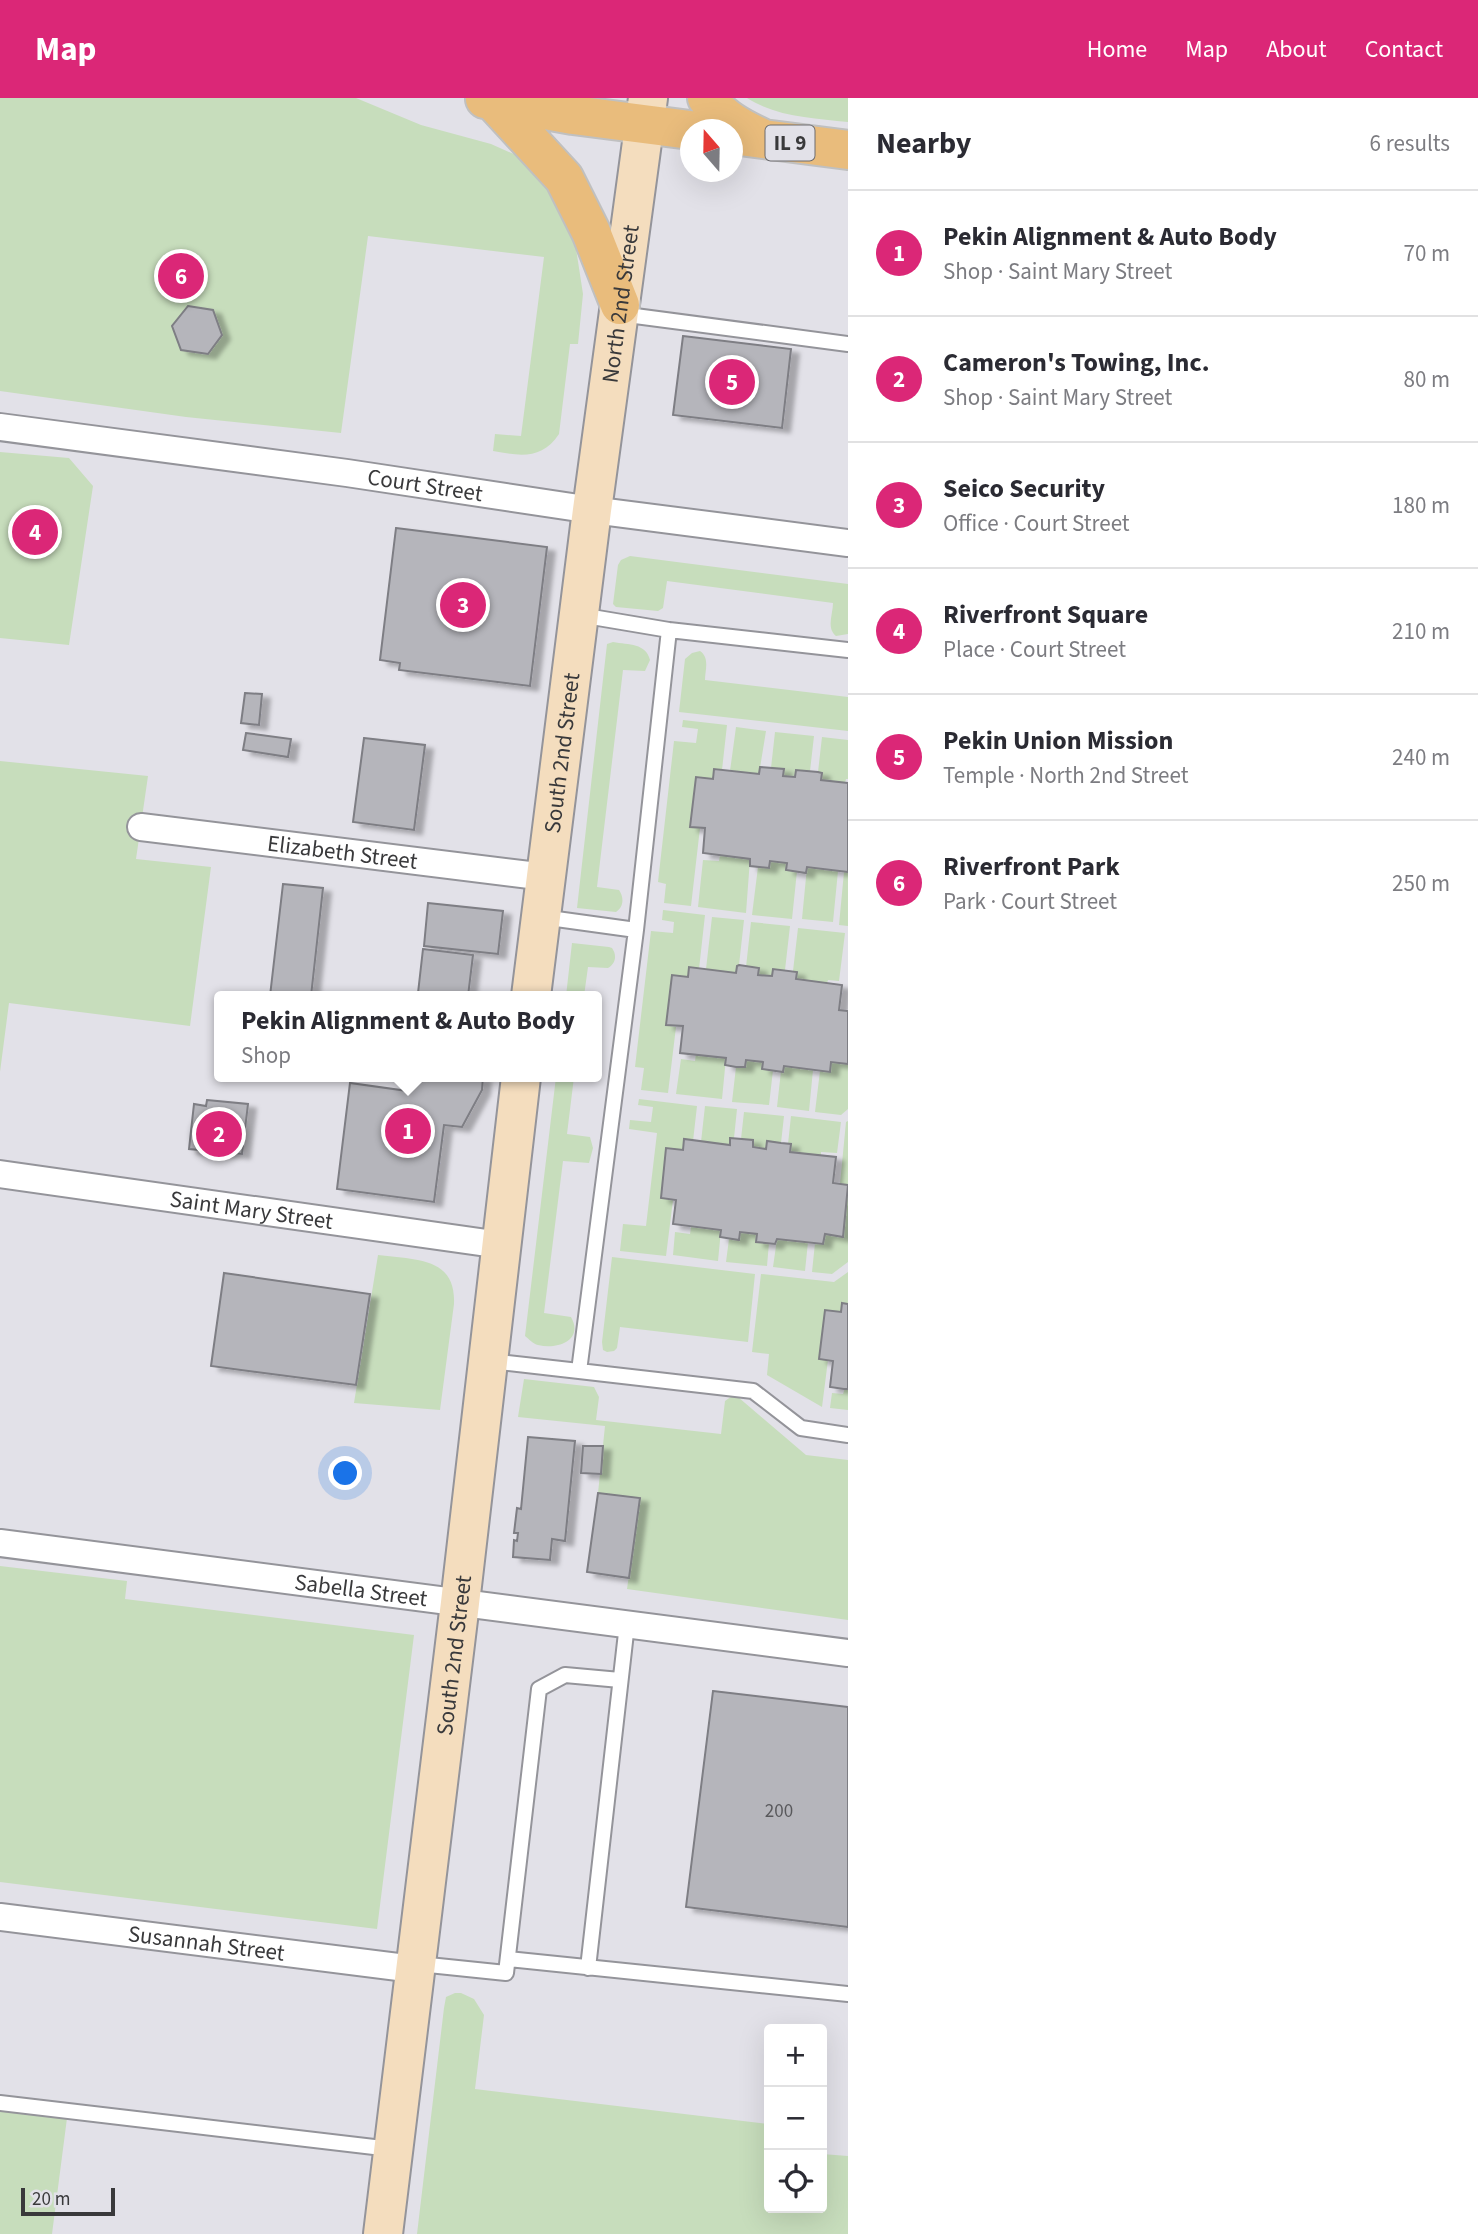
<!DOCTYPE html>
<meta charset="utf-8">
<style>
body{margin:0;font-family:"Source Sans 3",sans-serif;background:#f2f2f3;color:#2b2b33}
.controls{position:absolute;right:21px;bottom:21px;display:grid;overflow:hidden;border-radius:7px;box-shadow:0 7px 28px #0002}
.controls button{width:63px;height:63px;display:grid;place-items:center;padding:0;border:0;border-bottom:2px solid #e1e1e2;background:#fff;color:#2b2b33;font:35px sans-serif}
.compass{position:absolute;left:680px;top:21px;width:63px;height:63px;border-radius:50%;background:#fff;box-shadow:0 7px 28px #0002;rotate:340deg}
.scale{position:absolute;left:21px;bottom:18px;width:94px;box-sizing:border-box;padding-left:7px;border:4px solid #39393b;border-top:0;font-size:19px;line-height:24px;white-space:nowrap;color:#39393b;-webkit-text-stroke:5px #e2e1e8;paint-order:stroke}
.you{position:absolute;left:346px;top:1376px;width:24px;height:24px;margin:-18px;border:5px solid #fff;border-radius:50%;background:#1a73e8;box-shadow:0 0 0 10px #1a73e833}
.badge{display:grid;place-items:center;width:46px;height:46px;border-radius:50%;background:#db2777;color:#fff;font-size:23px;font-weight:700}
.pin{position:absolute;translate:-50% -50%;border:4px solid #fff;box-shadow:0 2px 7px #0006}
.popup{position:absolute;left:214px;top:893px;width:388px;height:91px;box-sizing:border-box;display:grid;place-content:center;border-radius:7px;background:#fff;filter:drop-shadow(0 2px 5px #0005);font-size:23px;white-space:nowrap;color:#7c7c81}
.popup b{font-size:26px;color:#2b2b33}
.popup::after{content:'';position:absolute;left:50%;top:100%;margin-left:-14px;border:14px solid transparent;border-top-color:#fff}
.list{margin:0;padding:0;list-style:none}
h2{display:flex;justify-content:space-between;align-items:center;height:91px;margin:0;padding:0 28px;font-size:30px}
h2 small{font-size:23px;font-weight:400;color:#7c7c81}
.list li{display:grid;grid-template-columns:46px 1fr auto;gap:21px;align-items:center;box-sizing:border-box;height:126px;padding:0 28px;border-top:2px solid #e1e1e2}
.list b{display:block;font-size:26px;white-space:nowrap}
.list p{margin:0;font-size:23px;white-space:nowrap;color:#7c7c81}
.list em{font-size:23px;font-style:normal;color:#7c7c81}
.icon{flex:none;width:38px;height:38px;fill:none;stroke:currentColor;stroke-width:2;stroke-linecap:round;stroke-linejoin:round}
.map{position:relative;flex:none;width:848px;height:2136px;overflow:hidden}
header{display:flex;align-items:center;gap:42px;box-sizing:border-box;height:98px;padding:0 35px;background:#db2777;color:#fff}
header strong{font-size:33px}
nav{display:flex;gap:38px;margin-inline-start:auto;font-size:24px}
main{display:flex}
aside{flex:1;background:#fff}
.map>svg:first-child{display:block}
</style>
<header>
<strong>Map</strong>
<nav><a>Home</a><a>Map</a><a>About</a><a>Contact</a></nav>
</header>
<main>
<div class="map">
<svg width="848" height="2136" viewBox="0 0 848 2136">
<defs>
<filter id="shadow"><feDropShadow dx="8" dy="4.5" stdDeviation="2" flood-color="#0004"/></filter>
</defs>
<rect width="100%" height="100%" fill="#e2e1e8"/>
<path fill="#c7ddbc" d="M0 0H356L421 27 491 46 525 61 551 84 573 131 583 196 578 246H570L559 336C542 362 520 358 493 353L495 336 521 338 544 159 368 138 341 335 186 319 0 293Z
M747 0H848V24C813 20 777 19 747 0Z
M0 354 69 360 93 388 69 547 0 540Z
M630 458 848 486V536L836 538C826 530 833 516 833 505L667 483 663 510 658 513 616 509 613 506 618 467 621 462Z
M613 544C629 547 646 545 650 562L645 573 623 572 597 789 619 792C624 799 624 809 616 814L577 810 607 546Z
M700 553C710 560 705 572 705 582L848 599V633L679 614 685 561 692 555Z
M683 622 727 627 722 672 714 671 713 681 696 679 690 729 700 730 691 808 664 805 666 786 658 784 674 643 696 645 698 631 682 629Z
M736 629 766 633 759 676 730 673Z
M775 634 814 638 810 673 796 672 795 679 783 678 784 671 771 670Z
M822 639 848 642V681H846L845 685 821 682V675L818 674Z
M0 663 148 678 136 761 211 769 190 928 9 905 0 974Z
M720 757 750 761 746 815 698 809 703 762 719 763Z
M770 763 787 765V772L797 773 792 821 752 817 758 769 769 770Z
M807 769 838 773 833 824 802 821Z
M844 774H848V828L839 827Z
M663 812 705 817 699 871 689 869 688 879 672 878 666 927 676 929 668 995 641 992 644 970 635 969 651 833 673 835 674 824 662 822Z
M712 819 744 822 739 867 737 868 736 875 706 871Z
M751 824 790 828 785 872 773 871 772 878 758 877 759 870 746 869Z
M798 830 845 835 839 883 828 882 827 885 796 881 797 874 793 873Z
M572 845 609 849 612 850C617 857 616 865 608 870L588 869 584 898H566Z
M696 956 726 960 722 1001 676 996 681 961 695 963Z
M746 962 763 964 762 971 773 972 769 1007 732 1004 736 969H745Z
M831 964 848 966V1011L841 1017 815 1014 820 973H829Z
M784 968 813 972 809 1013 777 1009 781 973Z
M556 979H574L567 1036 590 1039 593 1050 589 1065 563 1063 544 1215 571 1219C584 1242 558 1252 538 1247 533 1246 529 1241 525 1238Z
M639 1001 697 1008 693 1043 683 1052 666 1051 661 1100 673 1102 666 1158 620 1153 623 1126 646 1128 657 1035 629 1031 630 1022 651 1024 653 1009 638 1007Z
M705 1008 737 1011 734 1040H730V1047L701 1044Z
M744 1014 784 1018 781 1045 767 1043 766 1051 753 1049V1042L741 1041Z
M791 1018 841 1024 837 1055 821 1054V1057L790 1054 791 1046H788Z
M848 1023V1087L840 1086 846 1024Z
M848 1095V1164L832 1176 812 1174 815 1145 823 1146 825 1136 843 1138Z
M691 1129 721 1132 718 1163 673 1157 675 1134 690 1136Z
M740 1134 757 1136 769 1145 767 1168 726 1164 729 1141 739 1142Z
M777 1141 808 1144 805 1173 773 1169Z
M378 1157C414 1162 456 1158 454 1206L440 1312 354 1305Z
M612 1159 755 1176 748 1244 620 1229 617 1250 614 1253 607 1254 603 1252 602 1244Z
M848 1174V1206H842L841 1214 825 1213 819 1260 828 1262 822 1309 767 1277 769 1256 752 1254 761 1176 834 1184Z
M524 1281 594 1289 599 1299 596 1322 721 1336 725 1303 732 1298 738 1299 806 1357 848 1362V1522L627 1491 640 1401 598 1395 605 1328 518 1319Z
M845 1290 848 1291V1312L830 1310 832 1295 843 1296Z
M0 1468 127 1483 125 1501 414 1537 377 1831 0 1784Z
M455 1895H461L474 1901 484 1917 475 1991 769 2026V2110H822V2056L848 2058V2136H417L444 1910 446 1899Z
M0 2012 67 2020 52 2136H0Z"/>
<path fill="#b5b5bb" stroke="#7e7e84" stroke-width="2" filter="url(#shadow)" d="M188 208 213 212 222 237 208 256 181 252 172 228Z
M683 238 791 251 782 330 673 317Z
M396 430 547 449 530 588 399 572 400 565 380 562Z
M245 595 262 596 259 627 241 625Z
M246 635 291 641 288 659 243 652Z
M364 640 425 647 414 732 353 724Z
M760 669 784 671 783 678 795 679 796 672 818 674 822 675 821 682 848 685V774L807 769 806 775 786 772 787 765 770 763 769 770 750 768V761L703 755 705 730 690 729 696 679 713 681 714 671 759 676Z
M283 786 323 790 311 898H270Z
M428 805 503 813 498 856 424 848Z
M423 851 473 857 468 898 418 895Z
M739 867 759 870 758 877 772 878 773 871 797 874 796 881 842 887 839 912 848 913V966L831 964 830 974 784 968 783 974 762 971 763 964 746 962 745 969H736L725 967 726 960 680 955 683 928 666 927 672 877 688 879 689 869 736 875 737 868Z
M410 979H483L482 992 462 1029 444 1027 434 1104 337 1091 350 985 408 993Z
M207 1002 248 1006 242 1056 189 1051 194 1006 206 1008Z
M730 1040 753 1042V1049L766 1051 767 1043 781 1045 791 1046 790 1054 836 1059 833 1085 848 1087 843 1139 825 1136 823 1146 777 1141 775 1146 756 1144 757 1136 740 1134 739 1142 720 1139 721 1132 673 1126 676 1102 661 1100 666 1050 683 1052 684 1041 730 1047Z
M224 1175 370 1196 356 1287 211 1268Z
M842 1205 848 1206V1291H844L830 1289 833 1263 819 1261 825 1212 841 1214Z
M528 1339 575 1343 565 1443 552 1441 550 1462 513 1459 514 1442 517 1443 518 1435H514L517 1410 521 1411Z
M583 1348H603L601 1376 581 1375Z
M598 1395 640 1400 629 1480 587 1474Z
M713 1593 848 1609V1829L686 1809Z"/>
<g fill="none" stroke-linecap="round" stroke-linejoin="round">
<defs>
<path id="service" d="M620 216 848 246
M580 517 669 532 848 552
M669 532 636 832 579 1273 753 1293 801 1330 848 1337
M542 819 636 832
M490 1263 579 1273
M508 1861 848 1896
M419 1866 506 1875 539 1591 565 1577 620 1582
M588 1870 627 1526
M0 2005 391 2051"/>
<g id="minor">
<path id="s1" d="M0 329 347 375 592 412 848 445"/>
<path id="s2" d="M141 729 546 779"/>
<path id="s3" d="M0 1076 501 1147"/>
<path id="s4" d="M0 1445 848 1555"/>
<path id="s5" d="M0 1819 414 1871"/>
</g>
<g id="secondary">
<path id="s6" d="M531 898 592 412 648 0"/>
<path id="s7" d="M383 2136 460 1505 521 979"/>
</g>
<path id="primary" d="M707 0C722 21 742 31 764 41
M485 1 573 17 690 32
M493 3 564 80 591 134 620 207
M732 37 848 52"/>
</defs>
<use href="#service" stroke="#94949a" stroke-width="18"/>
<use href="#minor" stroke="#94949a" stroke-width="30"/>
<use href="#secondary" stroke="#94949a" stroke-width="42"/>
<use href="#primary" stroke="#c0c0c0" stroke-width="42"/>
<use href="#service" stroke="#fff" stroke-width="14"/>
<use href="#minor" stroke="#fff" stroke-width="26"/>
<use href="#secondary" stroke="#f4ddbe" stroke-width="38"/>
<use href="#primary" stroke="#e9bc7c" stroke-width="38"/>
</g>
<g text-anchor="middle" stroke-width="5" stroke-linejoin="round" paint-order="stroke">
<g font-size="19" fill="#58585b">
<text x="779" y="1719">200</text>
</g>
<rect fill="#e2e1e8" stroke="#6c6b6f" stroke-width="2" x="765.5" y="27.5" width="49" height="35" rx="5"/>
<g font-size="21" font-weight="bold" fill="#39393b">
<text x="790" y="52">IL 9</text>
</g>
<g font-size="23" fill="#39393b" stroke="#e2e1e8">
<text dy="8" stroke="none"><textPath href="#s6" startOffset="698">North 2nd Street</textPath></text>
<text dy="8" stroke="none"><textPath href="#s1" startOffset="429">Court Street</textPath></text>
<text dy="8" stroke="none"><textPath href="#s6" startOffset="245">South 2nd Street</textPath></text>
<text dy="8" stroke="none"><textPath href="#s2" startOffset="203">Elizabeth Street</textPath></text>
<text dy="8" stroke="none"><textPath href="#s3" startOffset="254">Saint Mary Street</textPath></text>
<text dy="8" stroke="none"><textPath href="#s4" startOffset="364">Sabella Street</textPath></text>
<text dy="8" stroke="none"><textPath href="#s7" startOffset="583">South 2nd Street</textPath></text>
<text dy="8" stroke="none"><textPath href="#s5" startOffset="208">Susannah Street</textPath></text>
</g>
</g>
</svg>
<div class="controls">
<button>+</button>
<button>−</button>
<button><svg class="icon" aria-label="locate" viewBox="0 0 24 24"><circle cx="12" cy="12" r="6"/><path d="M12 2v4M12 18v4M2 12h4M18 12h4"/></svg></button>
</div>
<svg class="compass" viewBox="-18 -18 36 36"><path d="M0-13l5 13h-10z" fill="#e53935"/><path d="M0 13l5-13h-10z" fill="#7c7c81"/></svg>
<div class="scale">20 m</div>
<div class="you"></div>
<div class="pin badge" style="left:408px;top:1033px">1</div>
<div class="popup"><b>Pekin Alignment &amp; Auto Body</b>Shop</div>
<div class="pin badge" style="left:219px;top:1036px">2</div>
<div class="pin badge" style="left:463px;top:507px">3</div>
<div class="pin badge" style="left:35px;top:434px">4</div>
<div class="pin badge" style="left:732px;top:284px">5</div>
<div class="pin badge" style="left:181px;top:178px">6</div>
</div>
<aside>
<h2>Nearby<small>6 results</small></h2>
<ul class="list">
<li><span class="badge">1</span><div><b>Pekin Alignment &amp; Auto Body</b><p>Shop · Saint Mary Street</p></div><em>70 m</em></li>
<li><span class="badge">2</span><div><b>Cameron's Towing, Inc.</b><p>Shop · Saint Mary Street</p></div><em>80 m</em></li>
<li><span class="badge">3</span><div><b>Seico Security</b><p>Office · Court Street</p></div><em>180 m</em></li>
<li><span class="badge">4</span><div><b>Riverfront Square</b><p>Place · Court Street</p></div><em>210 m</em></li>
<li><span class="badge">5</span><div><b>Pekin Union Mission</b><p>Temple · North 2nd Street</p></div><em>240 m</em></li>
<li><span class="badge">6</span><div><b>Riverfront Park</b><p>Park · Court Street</p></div><em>250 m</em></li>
</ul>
</aside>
</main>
